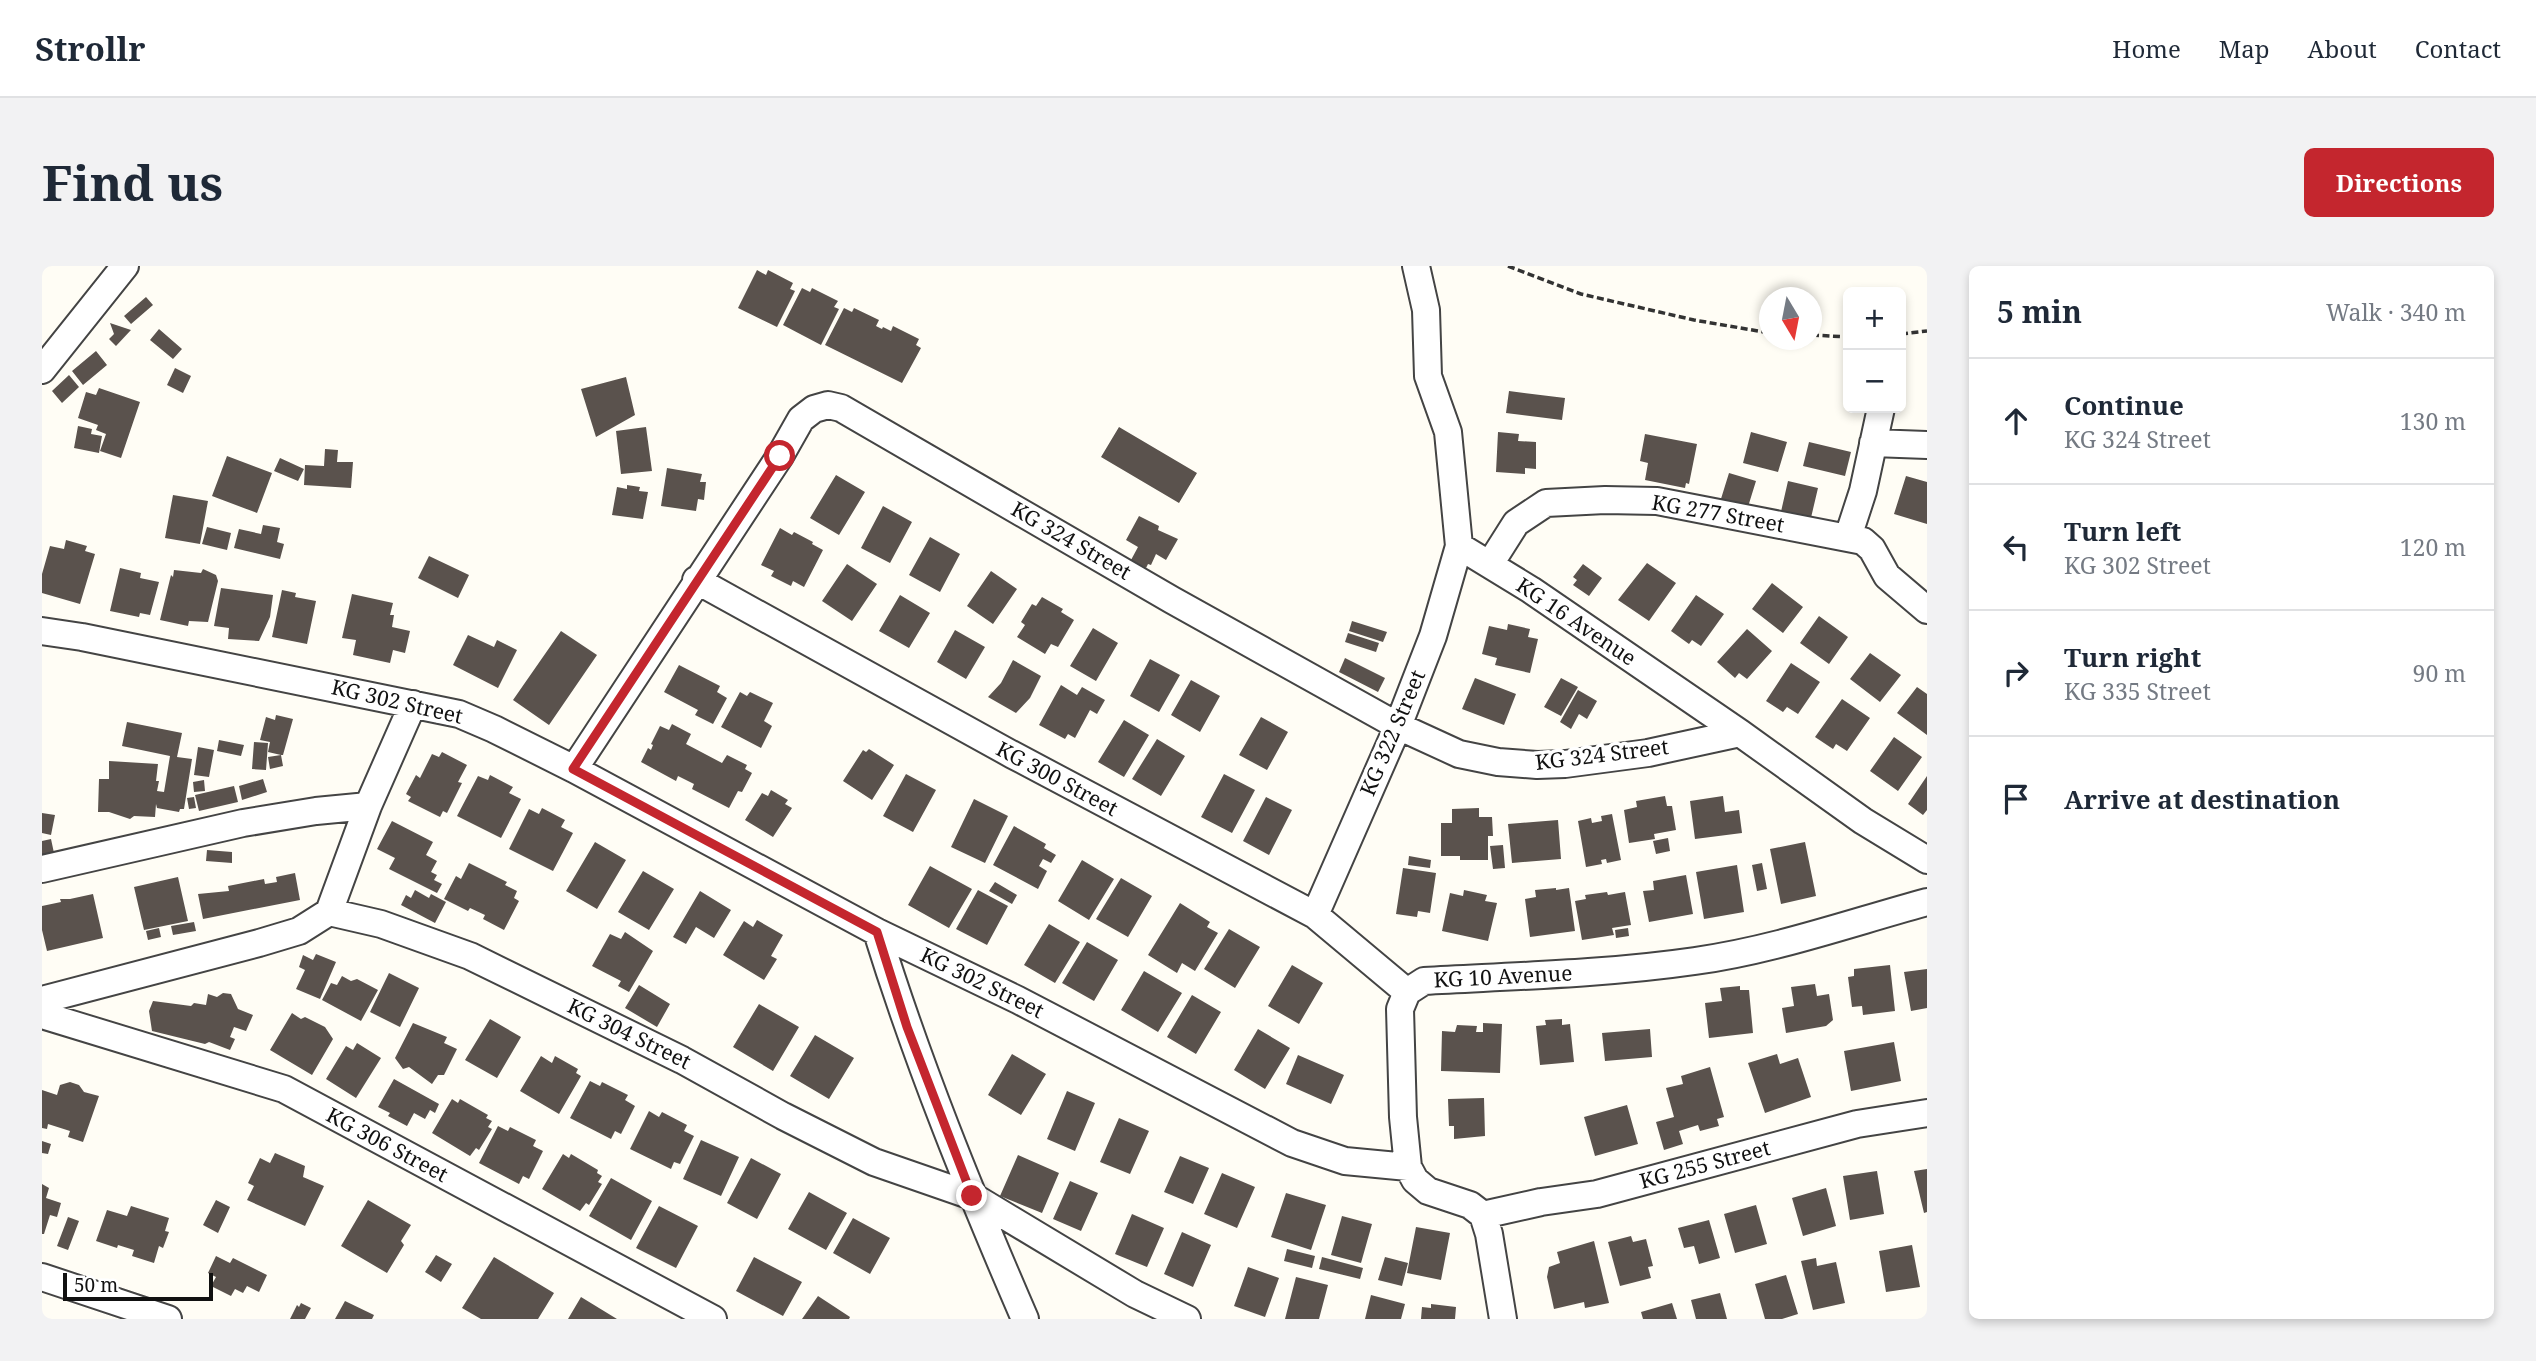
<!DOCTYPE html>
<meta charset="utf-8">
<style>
body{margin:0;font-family:"Noto Serif",serif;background:#f2f2f3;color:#1f2937}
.controls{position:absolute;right:21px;top:21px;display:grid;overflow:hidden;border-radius:10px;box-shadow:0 4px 10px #0003}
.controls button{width:63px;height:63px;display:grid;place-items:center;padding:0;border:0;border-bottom:2px solid #e0e1e3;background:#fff;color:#1f2937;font:35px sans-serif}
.compass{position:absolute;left:1717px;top:21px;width:63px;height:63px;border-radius:50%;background:#fff;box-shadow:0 4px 10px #0003;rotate:170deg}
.scale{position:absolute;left:21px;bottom:18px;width:150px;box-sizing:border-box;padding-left:7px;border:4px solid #111;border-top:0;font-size:19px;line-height:24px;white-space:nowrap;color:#111;-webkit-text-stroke:5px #fff;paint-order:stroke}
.stop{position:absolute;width:21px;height:21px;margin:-16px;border:5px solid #c4262e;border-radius:50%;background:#fff}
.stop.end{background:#c4262e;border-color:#fff;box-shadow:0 2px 7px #0008}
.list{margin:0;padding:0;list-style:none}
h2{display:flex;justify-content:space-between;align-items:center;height:91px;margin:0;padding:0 28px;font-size:30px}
h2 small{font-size:23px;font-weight:400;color:#747a83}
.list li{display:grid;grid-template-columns:46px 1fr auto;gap:21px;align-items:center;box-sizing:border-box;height:126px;padding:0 28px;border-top:2px solid #e0e1e3}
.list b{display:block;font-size:26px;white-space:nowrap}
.list p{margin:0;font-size:23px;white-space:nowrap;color:#747a83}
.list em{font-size:23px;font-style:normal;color:#747a83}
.icon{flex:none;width:38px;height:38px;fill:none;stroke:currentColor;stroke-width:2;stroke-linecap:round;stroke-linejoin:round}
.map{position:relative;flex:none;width:1885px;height:1053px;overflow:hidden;border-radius:10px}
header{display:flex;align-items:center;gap:42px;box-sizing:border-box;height:98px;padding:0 35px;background:#fff;border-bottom:2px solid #e0e1e3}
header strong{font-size:33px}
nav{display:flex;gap:38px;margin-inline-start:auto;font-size:24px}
.intro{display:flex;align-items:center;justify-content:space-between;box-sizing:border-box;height:168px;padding:0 42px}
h1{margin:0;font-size:49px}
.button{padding:18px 32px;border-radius:10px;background:#c4262e;color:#fff;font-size:24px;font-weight:700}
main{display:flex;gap:42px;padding:0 42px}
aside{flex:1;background:#fff;border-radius:10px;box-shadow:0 4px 10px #0003}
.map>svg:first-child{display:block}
</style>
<header>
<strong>Strollr</strong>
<nav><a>Home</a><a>Map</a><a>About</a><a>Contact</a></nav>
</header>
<div class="intro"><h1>Find us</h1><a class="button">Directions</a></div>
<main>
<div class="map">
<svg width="1885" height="1053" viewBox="0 0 1885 1053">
<rect width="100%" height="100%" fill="#fffdf5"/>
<path fill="#5a524d" d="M715 4 724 9 726 4 751 17 748 23 753 25 735 61 696 42Z
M760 22 768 26 770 22 796 35 792 41 797 43 779 79 741 59Z
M104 31 111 39 89 58 82 50Z
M802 42 810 46 812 42 837 54 834 60 840 63 841 61 849 65 851 60 877 73 874 79 879 82 860 117 783 79Z
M68 57 89 64 74 80 67 73 72 68Z
M117 63 140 83 131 93 108 74Z
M54 85 65 99 41 119 30 105Z
M133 102 149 110 141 127 125 119Z
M27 109 37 121 20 137 10 125Z
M584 111 593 149 554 171 539 123Z
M57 122 98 136 79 192 58 185 64 168 54 164 56 159 36 152 44 126 54 129Z
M1467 125 1523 132 1520 154 1464 147Z
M36 160 50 163 49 168 60 170 57 187 32 182Z
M604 161 610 205 579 208 574 165Z
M1077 161 1155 207 1137 237 1059 191Z
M1456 166 1477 168 1476 175 1494 176V203L1483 202V208L1454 206Z
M1709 166 1745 176 1736 206 1701 197Z
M1603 168 1655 178 1647 218 1644 217 1643 222 1603 214 1606 197 1598 195Z
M1767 176 1809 186 1803 210 1761 200Z
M283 183 296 184 295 196H311L309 222 262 219 263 199 282 200Z
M185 190 230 207 215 247 170 230Z
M238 192 262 203 256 215 232 205Z
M625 202 660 208 658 216H664L662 234 656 233 654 245 619 240Z
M1687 207 1714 215 1705 244 1678 236Z
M794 209 823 226 797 269 768 252Z
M1864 210 1885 216V258L1852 248Z
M1746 215 1776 222 1768 256 1738 250Z
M585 219 598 221 597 225 606 226 601 253 570 249 575 221 585 223Z
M131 229 166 235 158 278 123 272Z
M841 240 870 256 848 297 819 282Z
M1097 250 1117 260 1116 264 1136 273 1124 294 1114 288 1109 299 1106 298 1104 302 1089 294 1096 281 1084 274Z
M221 259 238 262 235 276 242 278 238 293 192 282 197 263 219 268Z
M165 261 189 267 185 284 160 278Z
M738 262 750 269 752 266 771 276 770 278 781 284 762 321 751 315 749 320 729 310 732 305 719 299Z
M888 271 918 288 898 326 867 309Z
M24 274 45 280 43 285 53 288 38 338 0 327V308L8 280 22 283Z
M387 290 427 309 416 332 376 312Z
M1605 297 1634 317 1607 355 1576 334Z
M805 298 835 318 810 355 780 335Z
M1541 298 1560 312 1547 330 1531 319 1535 314 1531 311Z
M78 302 99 307 98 312 117 316 108 349 98 347 97 351 68 345Z
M161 303 174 309 176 315 166 356 147 355 146 360 118 354 129 309 131 311 132 304 159 307Z
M949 305 975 323 951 358 925 340Z
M1730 317 1761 341 1741 367 1710 343Z
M179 322 231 329 228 351 217 375 186 373 187 362 172 360Z
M240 324 254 327 253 331 274 335 265 378 230 371Z
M310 328 351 337 348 349H352L350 361 368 365 363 387 351 384 348 397 311 389 314 374 300 372Z
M858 329 888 347 867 382 837 365Z
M1654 329 1682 348 1659 380 1650 374 1647 378 1629 365Z
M1000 331 1021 343 1019 346 1032 354 1016 381 1009 378 1003 388 975 371 983 359 979 356 990 338 994 340Z
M1777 350 1806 371 1787 398 1758 377Z
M1310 355 1345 366 1341 376 1307 365Z
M1466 358 1488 363 1486 371 1496 373 1488 407 1453 399 1455 392 1440 388 1447 360 1465 364Z
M1051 362 1076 377 1054 415 1028 400Z
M1705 363 1730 385 1705 413 1697 407 1693 412 1675 396Z
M913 364 943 381 924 413 895 396Z
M519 365 555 389 507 459 471 434Z
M1306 367 1337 377 1334 386 1303 376Z
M426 369 452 381 455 374 475 384 456 422 411 399Z
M1828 387 1859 409 1838 436 1808 413Z
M1303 392 1343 412 1336 426 1297 406Z
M1108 393 1138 409 1117 446 1088 430Z
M971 394 999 410 988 432 974 447 946 431 959 417Z
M1749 397 1778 416 1756 448 1745 441 1741 446 1724 435Z
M637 399 678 420 675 426 685 432 671 458 653 449 656 444 622 426Z
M1433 412 1474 428 1462 459 1420 443Z
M1519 412 1536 421 1519 450 1502 441Z
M1149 414 1178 430 1158 466 1129 449Z
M1019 419 1035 429 1040 421 1063 434 1055 448 1048 444 1033 472 1026 468 1023 473 997 459Z
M1875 421 1885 428V469L1855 447Z
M1536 424 1555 435 1545 453 1537 448 1529 463 1518 456Z
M698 426 705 430 708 426 731 437 722 455 730 460 719 482 679 461Z
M1800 433 1828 452 1805 485 1794 478 1791 483 1773 471Z
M234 449 251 453 241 489H239L241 500 228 503 226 491 239 489 226 486 228 476 218 474 224 451 233 454Z
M1219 451 1246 466 1225 504 1197 489Z
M1082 454 1107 469 1082 511 1056 496Z
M85 456 140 467 135 491 150 493 142 543H138L137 546 115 542 114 538 113 551 92 550 88 553 67 546H56L57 513H67V495L116 498 114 515H117L115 525 122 526 128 490 80 480Z
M630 458 649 468 644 478 680 497 685 489 705 499 703 503 710 507 700 526 696 525 687 542 650 523 652 518 636 510 634 515 599 496 606 482 609 484 611 479 609 478 618 460 627 464Z
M1852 471 1880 491 1856 525 1828 505Z
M1115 473 1143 490 1119 530 1090 513Z
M177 474 202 479 199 490 175 485Z
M212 476 226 477 224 504 210 503Z
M156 481 172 484 167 511 152 509Z
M827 483 852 499 830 534 801 515 821 484 824 486Z
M400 486 425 499 416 516 420 517 405 547 401 545 398 551 366 535 369 531 364 528 374 509 378 512 390 488 397 491Z
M864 508 894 524 871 566 841 550Z
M1182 508 1213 524 1190 567 1159 551Z
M448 509 471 521 467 527 479 533 459 572 415 550 436 510 446 514Z
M1885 510V544L1881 549 1866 538Z
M221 513 225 526 200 534 197 520Z
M162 514 163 525 152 526 151 516Z
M192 520 196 536 157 545 153 529Z
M729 524 746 534 743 538 750 542 731 571 703 554 720 527 726 530Z
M1623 530 1625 540H1630L1634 564 1612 568 1613 573 1587 577 1582 544 1595 541 1594 535Z
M1681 530 1683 546 1697 544 1700 567 1653 573 1648 535Z
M152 531 154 542 147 543 145 532Z
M1224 531 1250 544 1227 589 1201 575Z
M932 533 966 550 943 597 909 581Z
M500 542 523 554 519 561 531 567 511 605 467 583 487 543 497 548Z
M1437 542V551H1450L1451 570H1446V594H1418V590H1399V557H1410V543Z
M0 547 13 549 9 569 0 567Z
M1570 548 1579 594 1565 597 1564 593 1559 594 1560 598 1544 601 1536 555 1549 552 1550 557 1560 555 1559 550Z
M1516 554 1519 593 1470 597 1466 558Z
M350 555 391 576 384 589 395 595 389 606 395 609 392 614 400 618 395 627 347 603 353 592 335 583Z
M972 560 1004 578 1002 582 1014 589 1009 597 1001 593 997 600 1005 605 996 623 951 599Z
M1626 572 1628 585 1614 588 1611 575Z
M9 573 12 587 0 589V575Z
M553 576 584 594 555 643 524 625Z
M1763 576 1774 630 1739 638 1728 583Z
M1461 579 1463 602 1451 603 1448 580Z
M165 584 190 586V597L164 595Z
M1367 590 1389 594 1388 602 1366 599Z
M1040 594 1072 613 1047 654 1016 635Z
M427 597 465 616 463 619 475 625 472 632 477 635 462 664 441 653 443 649 428 642 426 645 402 633 414 610 419 613Z
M1720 597 1725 623 1715 625 1710 599Z
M1695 599 1702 646 1662 653 1654 606Z
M888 600 930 623 907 662 866 639Z
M1361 602 1394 607 1388 647 1376 645 1375 651 1354 648Z
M601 605 632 623 607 664 576 646Z
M253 607 258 634 161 653 156 628 187 625 186 620 222 613 223 618 235 616 234 611Z
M1644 609 1651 648 1607 656 1601 625 1612 624 1611 615Z
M136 611 146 655 102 664 92 621Z
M1079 612 1110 630 1086 671 1054 653Z
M953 616 975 629 970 638 947 625Z
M1514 622V624L1527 622 1533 665 1488 671 1483 633 1494 631 1493 624Z
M373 624 387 632 389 628 404 636 393 657 359 639 364 629 369 632Z
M936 624 966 640 945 679 914 663Z
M1422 624 1445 629 1443 635 1455 637 1446 675 1400 665 1408 627 1421 630Z
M658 625 689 644 672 672 654 661 644 678 631 671Z
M1565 626 1566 629 1583 626 1589 659 1570 662 1572 669 1540 674 1533 635 1544 633 1543 629Z
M51 628 61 672 5 685 0 664V640L19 636 18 633H28Z
M1138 637 1168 656 1165 661 1176 667 1153 705 1140 697 1135 707 1106 689Z
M715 654 741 669 729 690 735 693 722 714 681 689 702 655 711 661Z
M152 656 154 665 131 669 129 660Z
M1007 658 1038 676 1013 717 982 699Z
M117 662 119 671 106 674 104 665Z
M1586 662 1587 670 1574 672 1573 664Z
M1187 663 1218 681 1193 722 1162 703Z
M583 666 611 685 587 726 576 720 579 715 550 700 568 668 579 673Z
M1045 676 1076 694 1052 735 1020 717Z
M274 688 294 696 278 733 254 723 263 704 257 701 261 689 271 694Z
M1250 699 1281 717 1257 758 1226 740Z
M1848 699 1853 745 1821 749 1820 740 1810 741 1806 711 1812 710V703Z
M1885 703V742L1869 745 1862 706Z
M1102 705 1140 727 1116 766 1079 744Z
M347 707 377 722 358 761 328 746Z
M300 710 309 715 315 713 336 724 319 755 280 734 289 717 295 719Z
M1773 718 1775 730 1787 728 1791 754 1784 760 1744 767 1740 742 1752 740 1749 721Z
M597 719 628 738 615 761 583 742Z
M1698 720V724H1707L1711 767 1667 772 1663 737 1680 735 1678 722Z
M181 727 189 728 196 743 211 749 204 765 192 761 188 771 193 773 188 784 167 776 163 778 110 765 107 745 111 735 149 740 152 737 164 739 166 728 175 731Z
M1150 729 1179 746 1154 788 1125 771Z
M717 738 757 761 731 805 691 781Z
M250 747 259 753 263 751 283 761 291 773 270 809 228 784Z
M448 753 479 771 455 812 423 794Z
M1520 753V759L1528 758 1532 796 1498 799 1494 760 1504 759 1503 754Z
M371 757 405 771 402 777 415 783 402 809H396L390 818 367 801 361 803 353 792Z
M1441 757 1460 758 1458 807 1399 805 1400 765 1413 766 1415 759 1435 760 1434 766H1441Z
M1216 763 1248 782 1223 823 1192 804Z
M1608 763 1610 791 1563 795 1560 767Z
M773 769 812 792 787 833 748 810Z
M1852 776 1859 815 1809 825 1802 785Z
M315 777 339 792 314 832 284 813 304 780 311 784Z
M970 788 1004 808 979 849 946 829Z
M1735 788 1738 798 1756 792 1769 831 1723 847 1706 797Z
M1256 789 1302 809 1289 838 1244 818Z
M499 790 510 797 513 790 536 803 534 807 539 810 517 848 478 825Z
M1668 801 1682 851 1675 853 1677 860 1658 865 1656 859 1637 865 1641 878 1622 884 1614 856 1632 851 1624 822 1641 818 1639 810Z
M352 813 397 838 393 847 388 844 383 853 372 847 365 860 346 850 348 847 336 841Z
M548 815 558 820 560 816 586 829 583 834 593 840 579 868 573 865 569 873 528 852Z
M28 816 37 819 42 826 57 830 41 876 26 871 28 865 6 858 5 863 0 862V824L15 829 18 819Z
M1025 825 1053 837 1033 885 1005 873Z
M1442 832 1443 870 1412 873V860H1407L1406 833Z
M410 833 416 837 418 833 446 849 444 852 450 855 446 861 450 863 437 884 434 882 428 890 390 867Z
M1585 839 1596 878 1553 890 1542 851Z
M607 845 617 851 620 846 645 859 642 865 652 870 638 898 632 896 629 903 588 883Z
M1077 852 1107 865 1088 908 1058 896Z
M456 860 466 865 468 861 494 874 491 880 501 885 487 913 481 910 477 918 437 897Z
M659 874 697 891 679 930 641 913Z
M0 875 9 878 6 888 0 887Z
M233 887 263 900 261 911 282 920 263 960 205 934 212 920 206 917 218 892 228 897Z
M521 888 527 892 529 888 556 904 555 907 560 910 556 916 560 918 547 939 544 937 538 945 500 923Z
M976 889 1017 907 1000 947 958 930Z
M1138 890 1167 902 1151 938 1122 926Z
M709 892 739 908 715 953 685 937Z
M1885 903V946L1882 947 1872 905Z
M1835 905 1842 948 1808 954 1801 910Z
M1180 907 1213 921 1195 962 1162 948Z
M569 912 610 935 589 974 547 950Z
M1028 915 1056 927 1039 965 1011 953Z
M0 918 7 922 4 932 19 937 15 951 8 949 2 968H0Z
M1784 922 1794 960 1761 970 1750 932Z
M767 926 805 947 784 984 746 963Z
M1244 927 1284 939 1269 984 1229 971Z
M174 934 188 941 176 967 161 959Z
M326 934 369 959 359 975 362 979 345 1007 299 980Z
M1714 939 1725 978 1693 987 1682 948Z
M89 940 127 952 123 965 127 966 121 982 117 980 112 997 90 990 92 984 76 979 75 982 54 975 65 944 85 950Z
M617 940 656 960 634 1002 594 982Z
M1090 948 1122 962 1105 1001 1073 988Z
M1300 950 1330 958 1319 997 1289 989Z
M26 951 37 955 26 984 15 980Z
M811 952 848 972 828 1008 791 987Z
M1667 954 1678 992 1657 998 1652 980 1642 982 1636 962Z
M1374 961 1408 967 1399 1014 1365 1007Z
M1140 966 1169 979 1151 1021 1122 1008Z
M1589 970 1591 976 1604 973 1611 1000 1606 1001 1609 1012 1578 1020 1566 976Z
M1552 975 1567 1037 1543 1042 1542 1036 1512 1043 1505 1011 1507 1001 1518 997 1515 986Z
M1870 979 1878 1021 1844 1026 1837 985Z
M1245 983 1273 990 1270 1002 1242 995Z
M394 989 410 998 399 1016 383 1006Z
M174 990 188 997 191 992 225 1009 217 1026 205 1020 201 1027 193 1023 189 1030 169 1020 174 1011 166 1007Z
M452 991 512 1027 496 1053H439L420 1042Z
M712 991 760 1016 741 1050 694 1025Z
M1280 991 1321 1002 1318 1013 1277 1003Z
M1343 991 1366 997 1360 1020 1336 1014Z
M1774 992 1775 1000 1794 996 1803 1037 1771 1044 1759 995Z
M1206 1001 1237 1012 1223 1051 1192 1040Z
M1744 1009 1756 1048 1740 1053H1723L1713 1018Z
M1254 1011 1286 1019 1277 1053H1243Z
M1678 1027 1685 1053H1654L1649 1034Z
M1329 1029 1363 1038 1359 1053H1323Z
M776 1030 808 1051 807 1053H760Z
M539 1031 575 1053H526Z
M303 1035 332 1049 330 1053H293Z
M259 1037 269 1042 263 1053H248L255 1039 257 1041Z
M1630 1037 1635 1053H1601L1599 1046Z
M1389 1038 1414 1041 1413 1053H1379L1380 1041 1389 1042Z"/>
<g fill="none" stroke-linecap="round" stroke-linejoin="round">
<defs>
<path id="minor" d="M1374 0 1384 44 1386 110 1406 166 1417 280 1489 324 1698 467 1821 555 1885 594
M0 104 83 0
M1831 177 1885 179
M1806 271 1821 225 1839 142
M1448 298 1474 257 1504 237 1563 234 1615 235 1821 275 1830 283 1845 310 1885 344
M654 314 971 489 1273 649 1365 726
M0 365 40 371 417 448 452 463 532 503 835 666 976 734 1250 877 1303 895 1366 901
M532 503 738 190 759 153 772 143 786 139 799 142 1130 334 1356 460 1417 488 1456 496 1495 499 1523 498 1606 487 1698 467
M0 603 201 557 274 545 326 540
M287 646 326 540 371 438
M1273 649 1356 460 1391 370 1417 280
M835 666C876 798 928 926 983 1053
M0 734 217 677 257 665 287 646 339 658 428 690 640 794 741 850 832 896 930 930 1093 1028 1145 1053
M0 749 242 823 671 1053
M1441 949 1499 936 1555 928 1815 858 1885 847
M0 1011 126 1053
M1461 1053 1447 968 1441 949 1428 939 1386 925 1373 914 1366 901 1361 851 1358 743 1365 726 1382 715C1472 710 1563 708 1653 695 1732 684 1808 657 1885 636"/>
</defs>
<use href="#minor" stroke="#444" stroke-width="30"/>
<path stroke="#333" stroke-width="3.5" stroke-dasharray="7 3.5" stroke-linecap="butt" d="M1466 0 1539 28 1652 54 1728 67
M1859 68 1885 65
M1770 69 1806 71"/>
<use href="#minor" stroke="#fff" stroke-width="26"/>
</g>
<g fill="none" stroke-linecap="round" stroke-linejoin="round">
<path stroke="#c4262e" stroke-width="9" d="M738 190 531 503 835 666 865 761 930 930"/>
</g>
<g text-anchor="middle" stroke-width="7" stroke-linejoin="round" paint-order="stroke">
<g font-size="21" fill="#111" stroke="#fff">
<text transform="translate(1676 248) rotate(10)" y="7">KG 277 Street</text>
<text transform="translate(1029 275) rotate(30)" y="7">KG 324 Street</text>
<text transform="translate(1534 356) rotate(34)" y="7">KG 16 Avenue</text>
<text transform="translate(355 436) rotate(13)" y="7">KG 302 Street</text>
<text transform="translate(1351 467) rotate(-67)" y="7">KG 322 Street</text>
<text transform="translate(1560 489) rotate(-7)" y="7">KG 324 Street</text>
<text transform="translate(1015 513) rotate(28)" y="7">KG 300 Street</text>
<text transform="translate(1461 711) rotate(-3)" y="7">KG 10 Avenue</text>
<text transform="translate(940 717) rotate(26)" y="7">KG 302 Street</text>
<text transform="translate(587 768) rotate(26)" y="7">KG 304 Street</text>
<text transform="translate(345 879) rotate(28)" y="7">KG 306 Street</text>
<text transform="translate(1663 899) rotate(-15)" y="7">KG 255 Street</text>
</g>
</g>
</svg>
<div class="controls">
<button>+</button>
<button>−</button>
</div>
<svg class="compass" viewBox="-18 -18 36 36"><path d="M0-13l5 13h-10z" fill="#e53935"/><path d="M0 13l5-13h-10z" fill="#747a83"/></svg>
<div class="scale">50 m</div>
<div class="stop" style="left:738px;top:190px"></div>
<div class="stop end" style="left:930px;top:930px"></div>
</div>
<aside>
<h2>5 min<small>Walk · 340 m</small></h2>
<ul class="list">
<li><svg class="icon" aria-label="ahead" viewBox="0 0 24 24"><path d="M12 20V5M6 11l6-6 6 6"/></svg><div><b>Continue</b><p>KG 324 Street</p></div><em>130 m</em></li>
<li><svg class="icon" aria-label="left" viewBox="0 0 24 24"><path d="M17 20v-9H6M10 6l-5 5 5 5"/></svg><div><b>Turn left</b><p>KG 302 Street</p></div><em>120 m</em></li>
<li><svg class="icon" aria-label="right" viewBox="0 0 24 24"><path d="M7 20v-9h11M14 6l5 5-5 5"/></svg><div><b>Turn right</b><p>KG 335 Street</p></div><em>90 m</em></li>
<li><svg class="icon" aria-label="arrive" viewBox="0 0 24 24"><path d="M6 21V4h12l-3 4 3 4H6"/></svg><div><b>Arrive at destination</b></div></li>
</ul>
</aside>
</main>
